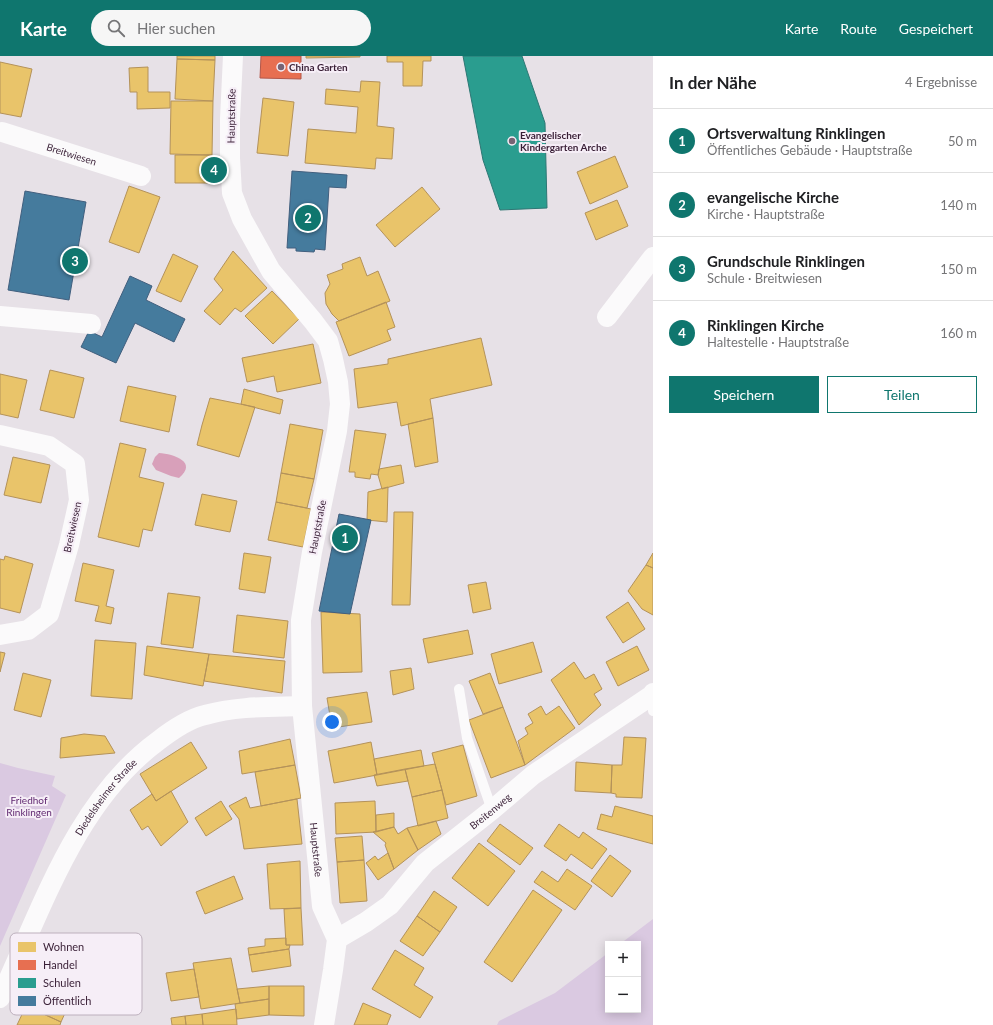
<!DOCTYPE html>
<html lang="de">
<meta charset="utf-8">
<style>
body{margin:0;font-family:Lato,sans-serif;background:#f6f6f6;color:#202124}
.controls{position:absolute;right:12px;bottom:12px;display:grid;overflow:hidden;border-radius:0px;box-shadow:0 2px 10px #0003}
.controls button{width:36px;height:36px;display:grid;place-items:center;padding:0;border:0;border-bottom:1px solid #e0e0e0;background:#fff;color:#202124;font:20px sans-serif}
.you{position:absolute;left:332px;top:666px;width:14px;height:14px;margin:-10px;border:3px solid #fff;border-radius:50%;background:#1a73e8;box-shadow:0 0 0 6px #1a73e833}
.badge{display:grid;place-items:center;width:26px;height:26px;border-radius:50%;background:#0f766e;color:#fff;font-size:13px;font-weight:700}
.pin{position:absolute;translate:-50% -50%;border:2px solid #fff;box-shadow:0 1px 4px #0006}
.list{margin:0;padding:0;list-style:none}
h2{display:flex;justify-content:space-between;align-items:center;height:52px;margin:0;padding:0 16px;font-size:17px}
h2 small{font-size:13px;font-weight:400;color:#757577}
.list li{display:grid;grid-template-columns:26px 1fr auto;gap:12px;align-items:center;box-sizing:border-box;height:64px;padding:0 16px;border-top:1px solid #e0e0e0}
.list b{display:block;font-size:15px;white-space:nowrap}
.list p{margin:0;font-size:13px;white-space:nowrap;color:#757577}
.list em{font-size:13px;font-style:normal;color:#757577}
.actions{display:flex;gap:8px;padding:12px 16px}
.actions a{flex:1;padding:9px 0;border:1px solid #0f766e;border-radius:0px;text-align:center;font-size:14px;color:#0f766e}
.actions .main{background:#0f766e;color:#fff}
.icon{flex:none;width:22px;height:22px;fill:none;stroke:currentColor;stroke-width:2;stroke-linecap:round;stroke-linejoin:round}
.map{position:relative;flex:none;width:653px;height:969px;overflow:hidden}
header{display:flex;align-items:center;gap:24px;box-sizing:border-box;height:56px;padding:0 20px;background:#0f766e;color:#fff}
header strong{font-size:19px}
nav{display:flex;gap:22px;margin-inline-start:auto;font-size:14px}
.search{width:280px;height:36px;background:#f6f6f6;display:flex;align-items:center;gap:10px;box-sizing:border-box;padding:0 14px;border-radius:22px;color:#757577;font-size:15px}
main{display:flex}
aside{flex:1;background:#fff}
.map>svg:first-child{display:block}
</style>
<header>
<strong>Karte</strong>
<div class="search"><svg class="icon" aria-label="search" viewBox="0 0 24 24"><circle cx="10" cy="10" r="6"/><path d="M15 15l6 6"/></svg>Hier suchen</div>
<nav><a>Karte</a><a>Route</a><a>Gespeichert</a></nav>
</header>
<main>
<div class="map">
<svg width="653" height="969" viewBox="0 0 653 969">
<rect width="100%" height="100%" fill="#e7e1e7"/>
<path fill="#dac9e1" d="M0 707 18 712 55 720 52 730 66 739 0 890Z
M653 863V969H497L499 965 555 937 608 897V954H638V888H620Z"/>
<path fill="#d8a0ba" d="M159 397C174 398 198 406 179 422L171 420 156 414 152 408 155 401Z"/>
<path fill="#e9c46a" stroke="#b4925a" d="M177 0H215V4L177 3Z
M306 0H360V1L306 2Z
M387 0H431V5H423L422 30H403V6H387Z
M177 3 215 4 213 45 175 43Z
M0 6 32 13 21 61 0 57Z
M148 11V36H170V52L137 53V36H130L129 12Z
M361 25 380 26 377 70 394 72 392 103 376 102 375 113 305 107 308 73 356 77 358 51 325 48 326 33 360 36Z
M263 42 294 46 288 100 257 97Z
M171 45H213L212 99 170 98Z
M175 99H212V127H175Z
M615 100 628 131 590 148 577 116Z
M129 130 160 141 139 197 109 186Z
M422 131 440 153 395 191 376 169Z
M617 144 628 170 596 184 585 157Z
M233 195 267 232 241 256 235 252 220 269 204 255 223 234 214 223Z
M173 198 198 210 181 246 156 235Z
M360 201 367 220 378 215 390 245 339 265 332 258 326 248 325 237 330 228 327 219 343 213 342 208Z
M272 235 299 263 273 288 245 260Z
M386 246 395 271 387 274 391 284 349 300 336 266Z
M481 282 492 329 430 343 433 362 401 370 397 346 358 352 354 313 388 308V303Z
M313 288 321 327 277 336 274 320 247 326 242 302Z
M50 314 84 322 74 362 40 354Z
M0 318 27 324 18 362 0 358Z
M128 330 176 340 169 376 120 365Z
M244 333 283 344 280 358 241 348Z
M210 342 255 351 239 401 197 389 202 369Z
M433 362 438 406 415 411 408 368Z
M290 368 323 374 314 423 281 417Z
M355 374 386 378 378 419 371 418 370 423 355 421V416H349Z
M120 387 146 393 139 421 164 427 152 475 143 473 139 491 98 481Z
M13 401 50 409 41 447 4 439Z
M401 409 404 427 382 433 378 419 379 413Z
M281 417 314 423 307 452 276 446Z
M388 431 387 466 367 464 368 436Z
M202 438 237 445 230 476 195 469Z
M276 446 311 453 303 491 268 484Z
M394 456H413L410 549H392Z
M244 497 271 501 265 537 239 533Z
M653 497V512L646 509Z
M5 500 33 508 20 557 0 552V503L4 504Z
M83 507 114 514 106 550 114 552 111 568 95 565 99 550 75 545Z
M646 509 653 512V559L642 553 628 535Z
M486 526 491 553 473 557 468 529Z
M168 537 200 541 193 592 161 588Z
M628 546 645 573 623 587 606 561Z
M321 556 360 558 362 616 323 617Z
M237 559 288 565 284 602 233 596Z
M468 574 473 598 428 607 423 583Z
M95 584 136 587 132 643 91 640Z
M533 586 542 616 499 628 491 598Z
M147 590 209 598 203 630 144 619Z
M637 590 649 614 618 630 606 606Z
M0 596 5 597 0 616Z
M209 598 285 605 282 637 204 625Z
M574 606 585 623 594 618 602 633 594 638 601 649 579 669 551 624Z
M411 612 414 633 393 639 390 615Z
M23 617 51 624 41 661 14 654Z
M490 617 503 651 483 658 469 625Z
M367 636 372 666 332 672 327 642Z
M541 650 546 659 559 650 575 672 525 709 518 685 528 678 525 672 533 667 528 658Z
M503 651 525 709 491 722 469 664Z
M84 678 105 680 115 697 60 702 61 682Z
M624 681 646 682 642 742 616 741V738L611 737 612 709H622Z
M290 683 295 709 242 718 239 695Z
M191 686 207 712 156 745 140 718Z
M371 686 377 719 334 727 328 695Z
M463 689 477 740 446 749 432 697Z
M421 694 424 710 377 719 374 703Z
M576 706 612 709 611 737 575 735Z
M435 708 442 734 412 741 405 713Z
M295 709 301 742 261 750 255 716Z
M405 713 408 725 377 730 374 719Z
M442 734 448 762 418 770 412 741Z
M171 735 188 766 161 790 148 770 142 774 130 754 152 738 156 745Z
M246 741 250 752 297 743 302 788 244 793 239 763 229 750Z
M221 745 232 763 206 780 195 762Z
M375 745 376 776 336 778 335 747Z
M615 750 653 760V788L597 773 601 758 612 761Z
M394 757V771L376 776V759Z
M436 765 441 778 418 794 407 772Z
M500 768 533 792 520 809 487 785Z
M559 768 579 782 583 776 607 793 592 813 571 798 566 805 544 790Z
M394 771 398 778 407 772 418 794 394 813 385 789 386 787 373 776Z
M362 780 364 804 337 806 335 782Z
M479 787 515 815 488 850 452 822Z
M388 797 394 813 378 824 366 807 375 800 378 804Z
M610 799 631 815 612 841 591 825Z
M364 804 367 845 340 847 337 806Z
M300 805 301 852 270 853 267 808Z
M567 813 592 830 575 854 534 826 542 815 558 826Z
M234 820 243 843 205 858 196 836Z
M533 834 562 854 512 926 484 906Z
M434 835 457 851 440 876 417 860Z
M301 852 303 889H286L284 853Z
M417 860 440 876 423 900 400 885Z
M286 882V889H290L289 893 249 899 248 892 265 890V883Z
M289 893 291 910 252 916 249 899Z
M395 894 424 912 414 929 433 941 420 962 372 933Z
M231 902 240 947 201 953 193 907Z
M194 913 199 941 171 945 166 917Z
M35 930 70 946 61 966 26 950Z
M269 930V943L240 947 237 933Z
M269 930H304V960L269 959Z
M269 943V959L237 963 235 948Z
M363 947 391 959 387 969H354Z
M26 950 61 966 60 969H17Z
M236 953 237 969H203L202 958Z
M202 958 203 969H186L185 960Z
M185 960 186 969H172L171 962Z"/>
<path fill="#e76f51" stroke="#b35749" d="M261 0H301V23L260 22Z"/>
<path fill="#2a9d8f" stroke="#2e7774" d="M463 0H522L545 67 547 152 500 154 483 104Z"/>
<path fill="#457b9d" stroke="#415f7e" d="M292 115 347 119 346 132 329 131 325 194 315 193 314 196 296 195V192H287Z
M25 135 86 146 69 244 8 234Z
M130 220 152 230 146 244 185 263 174 286 135 267 116 307 81 291 89 275 102 281Z
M339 458 371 464 350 558 319 555Z"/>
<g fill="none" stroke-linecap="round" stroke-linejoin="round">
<path stroke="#fbfafb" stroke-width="10" d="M459 633 467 682 492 754
M652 639 653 655"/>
<g stroke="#fbfafb" stroke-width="20">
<path id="s1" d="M233 0 230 63V102L232 137 242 163 271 215 313 265 328 285 333 303 338 326 340 348 337 375 312 496 301 564 302 650 322 850 337 883 333 914 324 969"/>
<path id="s2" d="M2 76 141 120"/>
<path d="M0 260 91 268"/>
<path d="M607 261 653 201"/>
<path d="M0 379 49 390 75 408 79 444 69 489 49 558 28 574 0 579"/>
<path id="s3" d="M337 883 366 866 390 849 425 807 492 754 533 719 652 639 653 637"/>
<path id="s4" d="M0 942C42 853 76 745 158 685 172 674 188 663 205 659 237 650 270 651 302 650"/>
</g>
</g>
<g fill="#766374" stroke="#f6eef7" stroke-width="1.5">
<circle cx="281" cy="11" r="4"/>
<circle cx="512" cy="85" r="4"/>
</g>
<g text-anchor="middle" stroke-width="4" stroke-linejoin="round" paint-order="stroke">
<g font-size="10" font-weight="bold" fill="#391f36" stroke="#f6eef7" text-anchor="start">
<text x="289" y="15">China Garten</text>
<text x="520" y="83">Evangelischer<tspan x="520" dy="12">Kindergarten Arche</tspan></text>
</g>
<g font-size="10" fill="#391f36" stroke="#f6eef7">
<text transform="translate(231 60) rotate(-89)" y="4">Hauptstraße</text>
<text dy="4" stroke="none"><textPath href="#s2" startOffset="73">Breitwiesen</textPath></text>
<text transform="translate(72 471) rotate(-78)" y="4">Breitwiesen</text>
<text transform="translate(317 471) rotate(-79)" y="4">Hauptstraße</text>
<text dy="4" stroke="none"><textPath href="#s4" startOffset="228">Diedelsheimer Straße</textPath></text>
<text dy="4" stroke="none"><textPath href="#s3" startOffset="201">Breitenweg</textPath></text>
<text dy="4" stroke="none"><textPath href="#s1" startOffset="829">Hauptstraße</textPath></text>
</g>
<g font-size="10" fill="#612971" stroke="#f6eef7">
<text x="29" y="748">Friedhof<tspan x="29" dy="12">Rinklingen</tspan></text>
</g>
</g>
<rect x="10" y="877" width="132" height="82" rx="6" fill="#f6eef7" stroke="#bdb0bd" stroke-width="1"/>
<rect x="18" y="886" width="18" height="10" fill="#e9c46a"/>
<rect x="18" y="904" width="18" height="10" fill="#e76f51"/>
<rect x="18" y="922" width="18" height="10" fill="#2a9d8f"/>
<rect x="18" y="940" width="18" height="10" fill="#457b9d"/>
<g font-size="11" fill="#391f36">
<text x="43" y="895">Wohnen</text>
<text x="43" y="913">Handel</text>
<text x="43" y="931">Schulen</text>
<text x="43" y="949">Öffentlich</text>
</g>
</svg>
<div class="controls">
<button>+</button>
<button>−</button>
</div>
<div class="you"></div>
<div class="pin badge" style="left:345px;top:482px">1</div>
<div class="pin badge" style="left:308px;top:162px">2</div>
<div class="pin badge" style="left:75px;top:205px">3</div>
<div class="pin badge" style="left:214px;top:114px">4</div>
</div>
<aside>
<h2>In der Nähe<small>4 Ergebnisse</small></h2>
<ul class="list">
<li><span class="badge">1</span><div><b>Ortsverwaltung Rinklingen</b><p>Öffentliches Gebäude · Hauptstraße</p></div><em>50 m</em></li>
<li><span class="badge">2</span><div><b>evangelische Kirche</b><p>Kirche · Hauptstraße</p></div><em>140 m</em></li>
<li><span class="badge">3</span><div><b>Grundschule Rinklingen</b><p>Schule · Breitwiesen</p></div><em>150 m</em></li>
<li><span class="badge">4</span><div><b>Rinklingen Kirche</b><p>Haltestelle · Hauptstraße</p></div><em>160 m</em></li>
</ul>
<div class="actions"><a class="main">Speichern</a><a>Teilen</a></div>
</aside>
</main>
